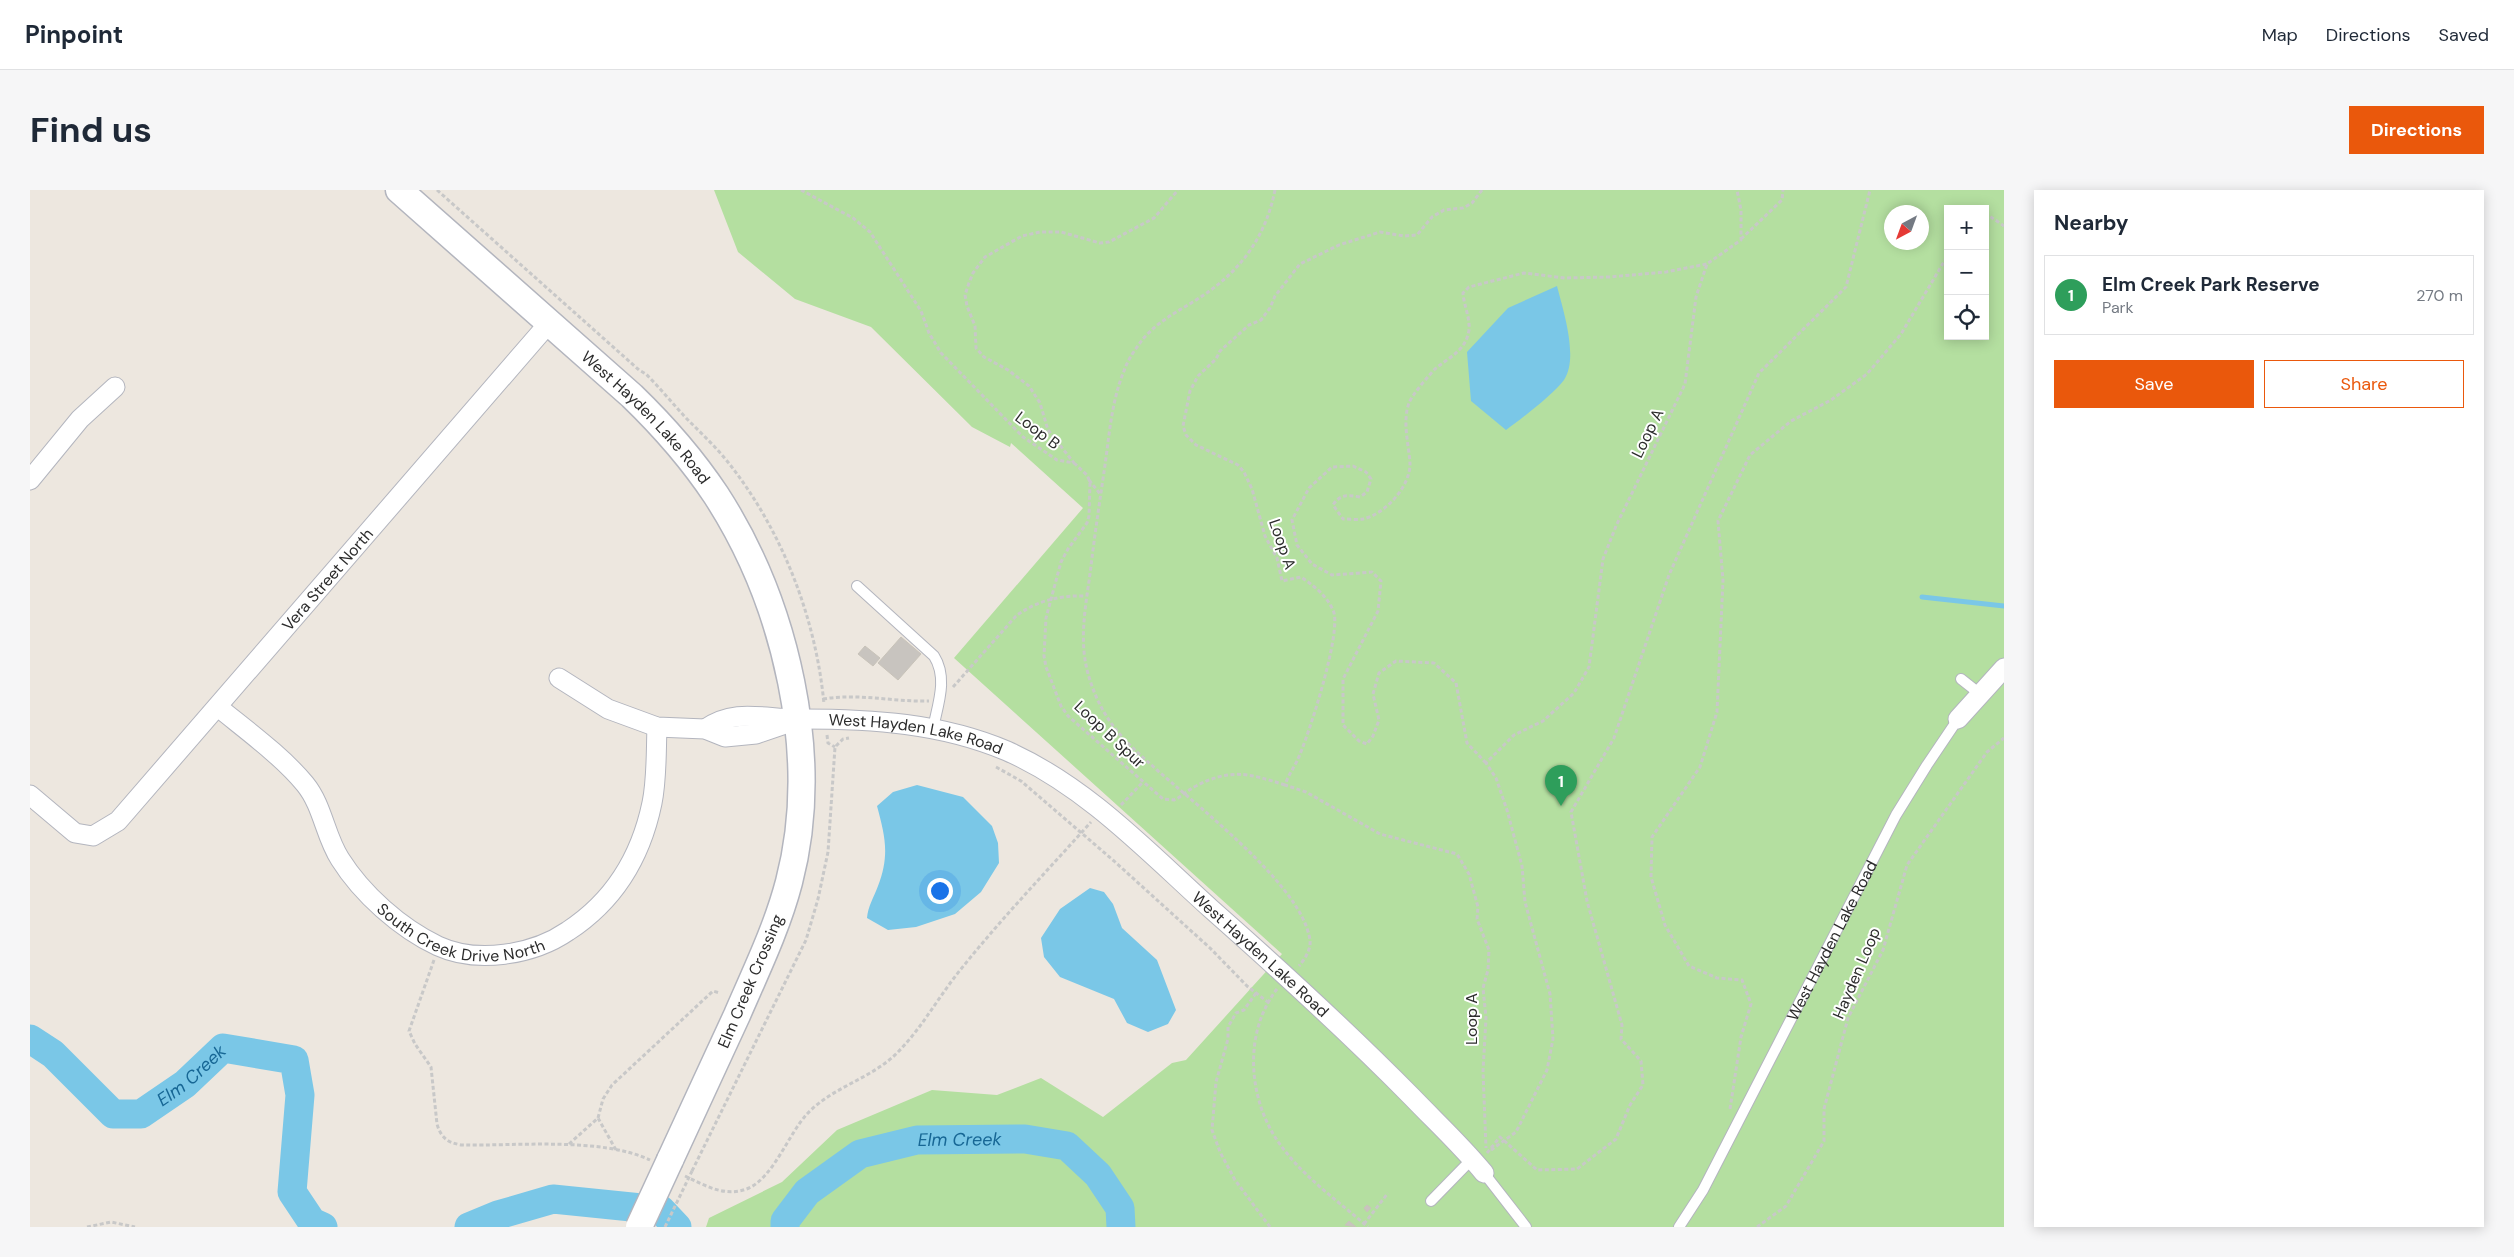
<!DOCTYPE html>
<meta charset="utf-8">
<style>
body{margin:0;font-family:"DM Sans",sans-serif;background:#f6f6f7;color:#1f2937}
.controls{position:absolute;right:15px;top:15px;display:grid;overflow:hidden;border-radius:0px;box-shadow:0 2px 12px #0003}
.controls button{width:45px;height:45px;display:grid;place-items:center;padding:0;border:0;border-bottom:1px solid #e0e1e3;background:#fff;color:#1f2937;font:25px sans-serif}
.compass{position:absolute;left:1854px;top:15px;width:45px;height:45px;border-radius:50%;background:#fff;box-shadow:0 2px 12px #0003;rotate:221deg}
.you{position:absolute;left:909px;top:700px;width:18px;height:18px;margin:-12px;border:4px solid #fff;border-radius:50%;background:#1a73e8;box-shadow:0 0 0 8px #1a73e833}
.badge{display:grid;place-items:center;width:32px;height:32px;border-radius:50%;background:#ea580c;color:#fff;font-size:16px;font-weight:700}
.pin{position:absolute;translate:-50% -41px;filter:drop-shadow(0 1px 2px #0008)}
.pin::after{content:'';position:absolute;top:26px;width:18px;height:15px;background:inherit;clip-path:polygon(0 0,100% 0,50% 100%)}
.list{margin:0;padding:0;list-style:none}
h2{display:flex;justify-content:space-between;align-items:center;height:65px;margin:0;padding:0 20px;font-size:21px}
h2 small{font-size:16px;font-weight:400;color:#747a83}
.list li{display:grid;grid-template-columns:32px 1fr auto;gap:15px;align-items:center;box-sizing:border-box;height:80px;margin:0 10px 10px;padding:0 10px;border:1px solid #e0e1e3;border-radius:0px}
.list b{display:block;font-size:19px;white-space:nowrap}
.list p{margin:0;font-size:16px;white-space:nowrap;color:#747a83}
.list em{font-size:16px;font-style:normal;color:#747a83}
.actions{display:flex;gap:10px;padding:15px 20px}
.actions a{flex:1;padding:11px 0;border:1px solid #ea580c;border-radius:0px;text-align:center;font-size:18px;color:#ea580c}
.actions .main{background:#ea580c;color:#fff}
.icon{flex:none;width:28px;height:28px;fill:none;stroke:currentColor;stroke-width:2;stroke-linecap:round;stroke-linejoin:round}
.map{position:relative;flex:none;width:1974px;height:1037px;overflow:hidden;border-radius:0px}
header{display:flex;align-items:center;gap:30px;box-sizing:border-box;height:70px;padding:0 25px;background:#fff;border-bottom:1px solid #e0e1e3}
header strong{font-size:24px}
nav{display:flex;gap:28px;margin-inline-start:auto;font-size:18px}
.intro{display:flex;align-items:center;justify-content:space-between;box-sizing:border-box;height:120px;padding:0 30px}
h1{margin:0;font-size:35px}
.button{padding:12px 22px;border-radius:0px;background:#ea580c;color:#fff;font-size:18px;font-weight:700}
main{display:flex;gap:30px;padding:0 30px}
aside{flex:1;background:#fff;border-radius:0px;box-shadow:0 2px 12px #0003}
.map>svg:first-child{display:block}
</style>
<header>
<strong>Pinpoint</strong>
<nav><a>Map</a><a>Directions</a><a>Saved</a></nav>
</header>
<div class="intro"><h1>Find us</h1><a class="button">Directions</a></div>
<main>
<div class="map">
<svg width="1974" height="1037" viewBox="0 0 1974 1037">
<rect width="100%" height="100%" fill="#ede7df"/>
<path fill="#b4dfa0" fill-rule="evenodd" d="M684 0H1974V1037H676L679 1028 752 992 807 940 902 900 967 905 1011 888 1073 927 1142 873 1156 870 1252 764 924 468 1053 318 981 253 980 257 942 237 841 137 765 109 708 62ZM1918 19H1955V146H1918ZM1862 22H1892V52H1862Z"/>
<path fill="#7ac7e7" d="M1527 96C1533 120 1549 168 1534 190 1524 204 1491 229 1476 240L1441 211 1437 162 1478 118Z
M887 595 933 607 962 636 968 653 969 673 951 702 925 724 886 737 858 740 837 728C838 716 844 707 848 696 860 665 855 646 847 616L863 602Z
M1060 698 1074 702 1083 714 1092 738 1127 770 1146 820 1138 834 1118 842 1097 833 1084 809 1030 787 1014 767 1011 748 1030 719Z"/>
<g fill="none" stroke-linecap="round" stroke-linejoin="round">
<path stroke="#7ac7e7" stroke-width="5" d="M1892 407 1974 416"/>
<g stroke="#7ac7e7" stroke-width="29">
<path id="s1" d="M0 849 23 864 83 924H111L155 894 193 858 264 870 270 905 262 1002 282 1032 293 1037"/>
<path d="M439 1037 468 1025 523 1009 631 1020 647 1037"/>
<path id="s2" d="M755 1037V1031L777 1002 830 964 887 950 995 949 1037 956 1068 985 1090 1018 1091 1037"/>
</g>
</g>
<path fill="#c8c4bf" stroke="#c8c3b9" d="M871 447 891 464 868 490 848 473Z
M835 456 850 468 843 476 828 464Z
M1337 1015 1341 1018 1337 1022 1334 1018Z
M1319 1031 1326 1037 1315 1035Z"/>
<g fill="none" stroke-linecap="round" stroke-linejoin="round">
<defs>
<g id="service">
<path d="M827 396 904 466C918 488 908 514 903 538"/>
<path d="M1931 489 1950 504"/>
<path d="M1454 983 1496 1037"/>
<path d="M1401 1011 1442 969"/>
<path id="s3" d="M1649 1037 1673 1000 1866 625 1897 575 1928 529"/>
</g>
<g id="minor">
<path d="M0 290 50 229 85 197"/>
<path d="M529 488 578 519 627 537 675 539 695 547 726 544 761 532"/>
<path id="s4" d="M188 517C216 540 252 566 275 594 293 616 295 646 310 669 332 704 370 738 408 756 447 774 503 765 538 741 584 711 611 666 622 613 627 589 626 562 627 537"/>
<path d="M1928 529 1974 478"/>
<path id="s5" d="M675 539C706 517 736 530 771 529 842 529 911 533 977 561 1056 596 1117 661 1180 718 1249 779 1317 841 1382 907 1406 932 1432 956 1454 983"/>
<path id="s6" d="M0 605 45 643 63 646 88 631 519 133"/>
</g>
<g id="secondary">
<path id="s7" d="M369 0 602 206C633 236 662 269 686 305 756 413 792 566 759 692 747 738 726 781 707 825 685 873 662 922 640 970"/>
</g>
</defs>
<use href="#service" stroke="#b3b5be" stroke-width="12"/>
<use href="#minor" stroke="#b3b5be" stroke-width="21"/>
<use href="#secondary" stroke="#b3b5be" stroke-width="29"/>
<path stroke="#c8c8c8" stroke-width="3" stroke-dasharray="4 2.5" stroke-linecap="butt" d="M407 0 609 180 616 184C630 198 643 214 657 229 672 244 688 259 701 276 753 343 786 429 794 514
M771 0 823 28 840 42 891 121 899 143 911 163 993 247 1027 270 1044 273 1018 240 1010 213 999 196 978 180 954 167 946 158 945 136 937 116 935 105 939 93 943 83 955 67 992 46 1010 42H1031L1070 53 1079 52 1124 28 1148 0
M1245 0C1235 50 1208 84 1166 110 1147 122 1128 131 1113 149 1106 158 1098 169 1094 181 1081 212 1079 249 1074 282 1069 316 1064 350 1060 384 1055 420 1048 455 1060 490 1067 513 1079 533 1095 550 1139 597 1273 689 1280 751 1281 760 1274 770 1269 776
M1452 0 1442 13 1433 18 1414 20 1402 27 1387 45 1374 46 1350 42 1309 55 1270 74 1245 106 1240 118 1231 130 1219 135 1190 161 1186 169 1168 186 1160 201 1153 236 1156 245 1166 255 1208 275 1214 282 1222 299 1235 346 1247 368 1252 391 1271 387C1284 396 1296 405 1303 420 1313 440 1278 548 1267 571 1263 579 1258 586 1255 595L1276 602 1350 644 1427 664 1439 684 1448 717 1447 729 1459 760 1458 780 1453 798 1456 828 1453 881 1456 958
M1955 23 1974 36
M1711 49 1752 10 1753 0
M1044 273 1057 285 1060 292 1059 326 1057 333 1038 359 1031 372 1016 428 1014 466 1016 477 1031 516 1038 526 1133 609 1144 610C1151 607 1157 601 1164 597 1200 578 1218 583 1255 595
M1059 290 1071 305
M923 497 986 426C1006 411 1030 405 1056 406
M793 509C829 503 863 512 899 511
M797 545 798 553 805 557
M1456 573 1437 553 1426 493 1404 473 1366 471 1349 483 1343 504 1349 530 1343 546 1337 554 1329 551 1313 535V489L1348 421 1351 391 1342 382 1302 385 1282 374 1267 355 1262 330 1279 298 1302 277 1323 276 1336 282 1341 289 1337 302 1330 307C1317 305 1310 304 1303 315L1313 329C1319 329 1327 330 1333 329 1355 324 1380 297 1380 274 1379 255 1372 232 1379 213 1382 205 1399 185 1405 179 1419 167 1436 161 1439 140 1440 127 1434 116 1433 103L1439 97 1494 83 1535 88 1579 87 1636 82 1677 74
M966 577 991 591 1084 671 1180 758 1217 796 1239 813
M1091 615 1113 592
M404 770 379 841 385 854 401 877 407 934C411 948 418 953 432 955 486 956 572 947 620 970
M1247 799C1213 843 1218 909 1249 953 1272 986 1308 1011 1338 1037
M1226 803 1214 820 1206 823 1198 837V849L1186 892 1182 940 1190 962 1205 990 1240 1037
M1700 919 1711 847 1721 814 1712 790 1687 788 1659 776 1635 735 1621 687 1622 647 1670 577 1687 522 1693 390 1688 331 1720 265 1761 231 1801 210 1837 184 1871 144 1918 65
M568 928 573 909 582 895 683 801 690 803
M539 954 568 928 586 960
M1461 960 1486 942 1517 880 1523 849 1520 804 1495 712 1492 676 1477 620 1466 588 1456 573 1484 545 1513 531 1544 503 1559 477 1573 369 1586 336 1655 194 1666 107 1677 74 1711 50V20L1707 0
M1457 963 1470 947 1507 980 1547 979 1586 949 1600 915 1613 895 1611 871 1591 849 1592 835 1557 711 1541 622 1584 548 1639 385 1729 183 1816 97 1840 0
M662 981 776 750 788 709 798 662 805 557 813 549 819 548
M655 986C676 996 696 1008 719 998 744 986 758 945 777 924 802 897 841 889 867 863 892 838 909 806 931 779 972 728 1017 681 1061 632
M1334 1034 1358 1003
M57 1037 81 1032 105 1037
M1727 1037 1756 1016 1794 951V919L1818 828 1853 760 1877 675 1957 562 1974 548"/>
<use href="#service" stroke="#fff" stroke-width="10"/>
<use href="#minor" stroke="#fff" stroke-width="19"/>
<use href="#secondary" stroke="#fff" stroke-width="26"/>
<defs>
<path id="secondary-bridge" d="M609 1037 640 970"/>
</defs>
<use href="#secondary-bridge" stroke="#b3b5be" stroke-width="29" stroke-linecap="butt"/>
<path stroke="#c8c8c8" stroke-width="3" stroke-dasharray="4 2.5" stroke-linecap="butt" d="M635 1037 662 981"/>
<use href="#secondary-bridge" stroke="#fff" stroke-width="26"/>
</g>
<g text-anchor="middle" stroke-width="4" stroke-linejoin="round" paint-order="stroke">
<g font-size="16" fill="#2c2c2c" stroke="#fff">
<text dy="6" stroke="none"><textPath href="#s7" startOffset="336">West Hayden Lake Road</textPath></text>
<text transform="translate(1008 240) rotate(37)" y="6">Loop B</text>
<text transform="translate(1617 243) rotate(-64)" y="6">Loop A</text>
<text transform="translate(1253 354) rotate(71)" y="6">Loop A</text>
<text dy="6" stroke="none"><textPath href="#s6" startOffset="426">Vera Street North</textPath></text>
<text transform="translate(1080 544) rotate(43)" y="6">Loop B Spur</text>
<text dy="6" stroke="none"><textPath href="#s5" startOffset="215">West Hayden Lake Road</textPath></text>
<text dy="6" stroke="none"><textPath href="#s4" startOffset="351">South Creek Drive North</textPath></text>
<text dy="6" stroke="none"><textPath href="#s3" startOffset="325">West Hayden Lake Road</textPath></text>
<text dy="6" stroke="none"><textPath href="#s5" startOffset="635">West Hayden Lake Road</textPath></text>
<text transform="translate(1826 783) rotate(-67)" y="6">Hayden Loop</text>
<text transform="translate(720 791) rotate(-67)" y="6">Elm Creek Crossing</text>
<text transform="translate(1441 829) rotate(-90)" y="6">Loop A</text>
</g>
<g font-size="18" font-style="italic" fill="#176795" stroke="#fff">
<text dy="6" stroke="none"><textPath href="#s1" startOffset="204">Elm Creek</textPath></text>
<text dy="6" stroke="none"><textPath href="#s2" startOffset="209">Elm Creek</textPath></text>
</g>
</g>
</svg>
<div class="controls">
<button>+</button>
<button>−</button>
<button><svg class="icon" aria-label="locate" viewBox="0 0 24 24"><circle cx="12" cy="12" r="6"/><path d="M12 2v4M12 18v4M2 12h4M18 12h4"/></svg></button>
</div>
<svg class="compass" viewBox="-18 -18 36 36"><path d="M0-13l5 13h-10z" fill="#e53935"/><path d="M0 13l5-13h-10z" fill="#747a83"/></svg>
<div class="you"></div>
<div class="pin badge" style="left:1531px;top:616px;background:#2e9e5b">1</div>
</div>
<aside>
<h2>Nearby<small></small></h2>
<ul class="list">
<li><span class="badge" style="background:#2e9e5b">1</span><div><b>Elm Creek Park Reserve</b><p>Park</p></div><em>270 m</em></li>
</ul>
<div class="actions"><a class="main">Save</a><a>Share</a></div>
</aside>
</main>
